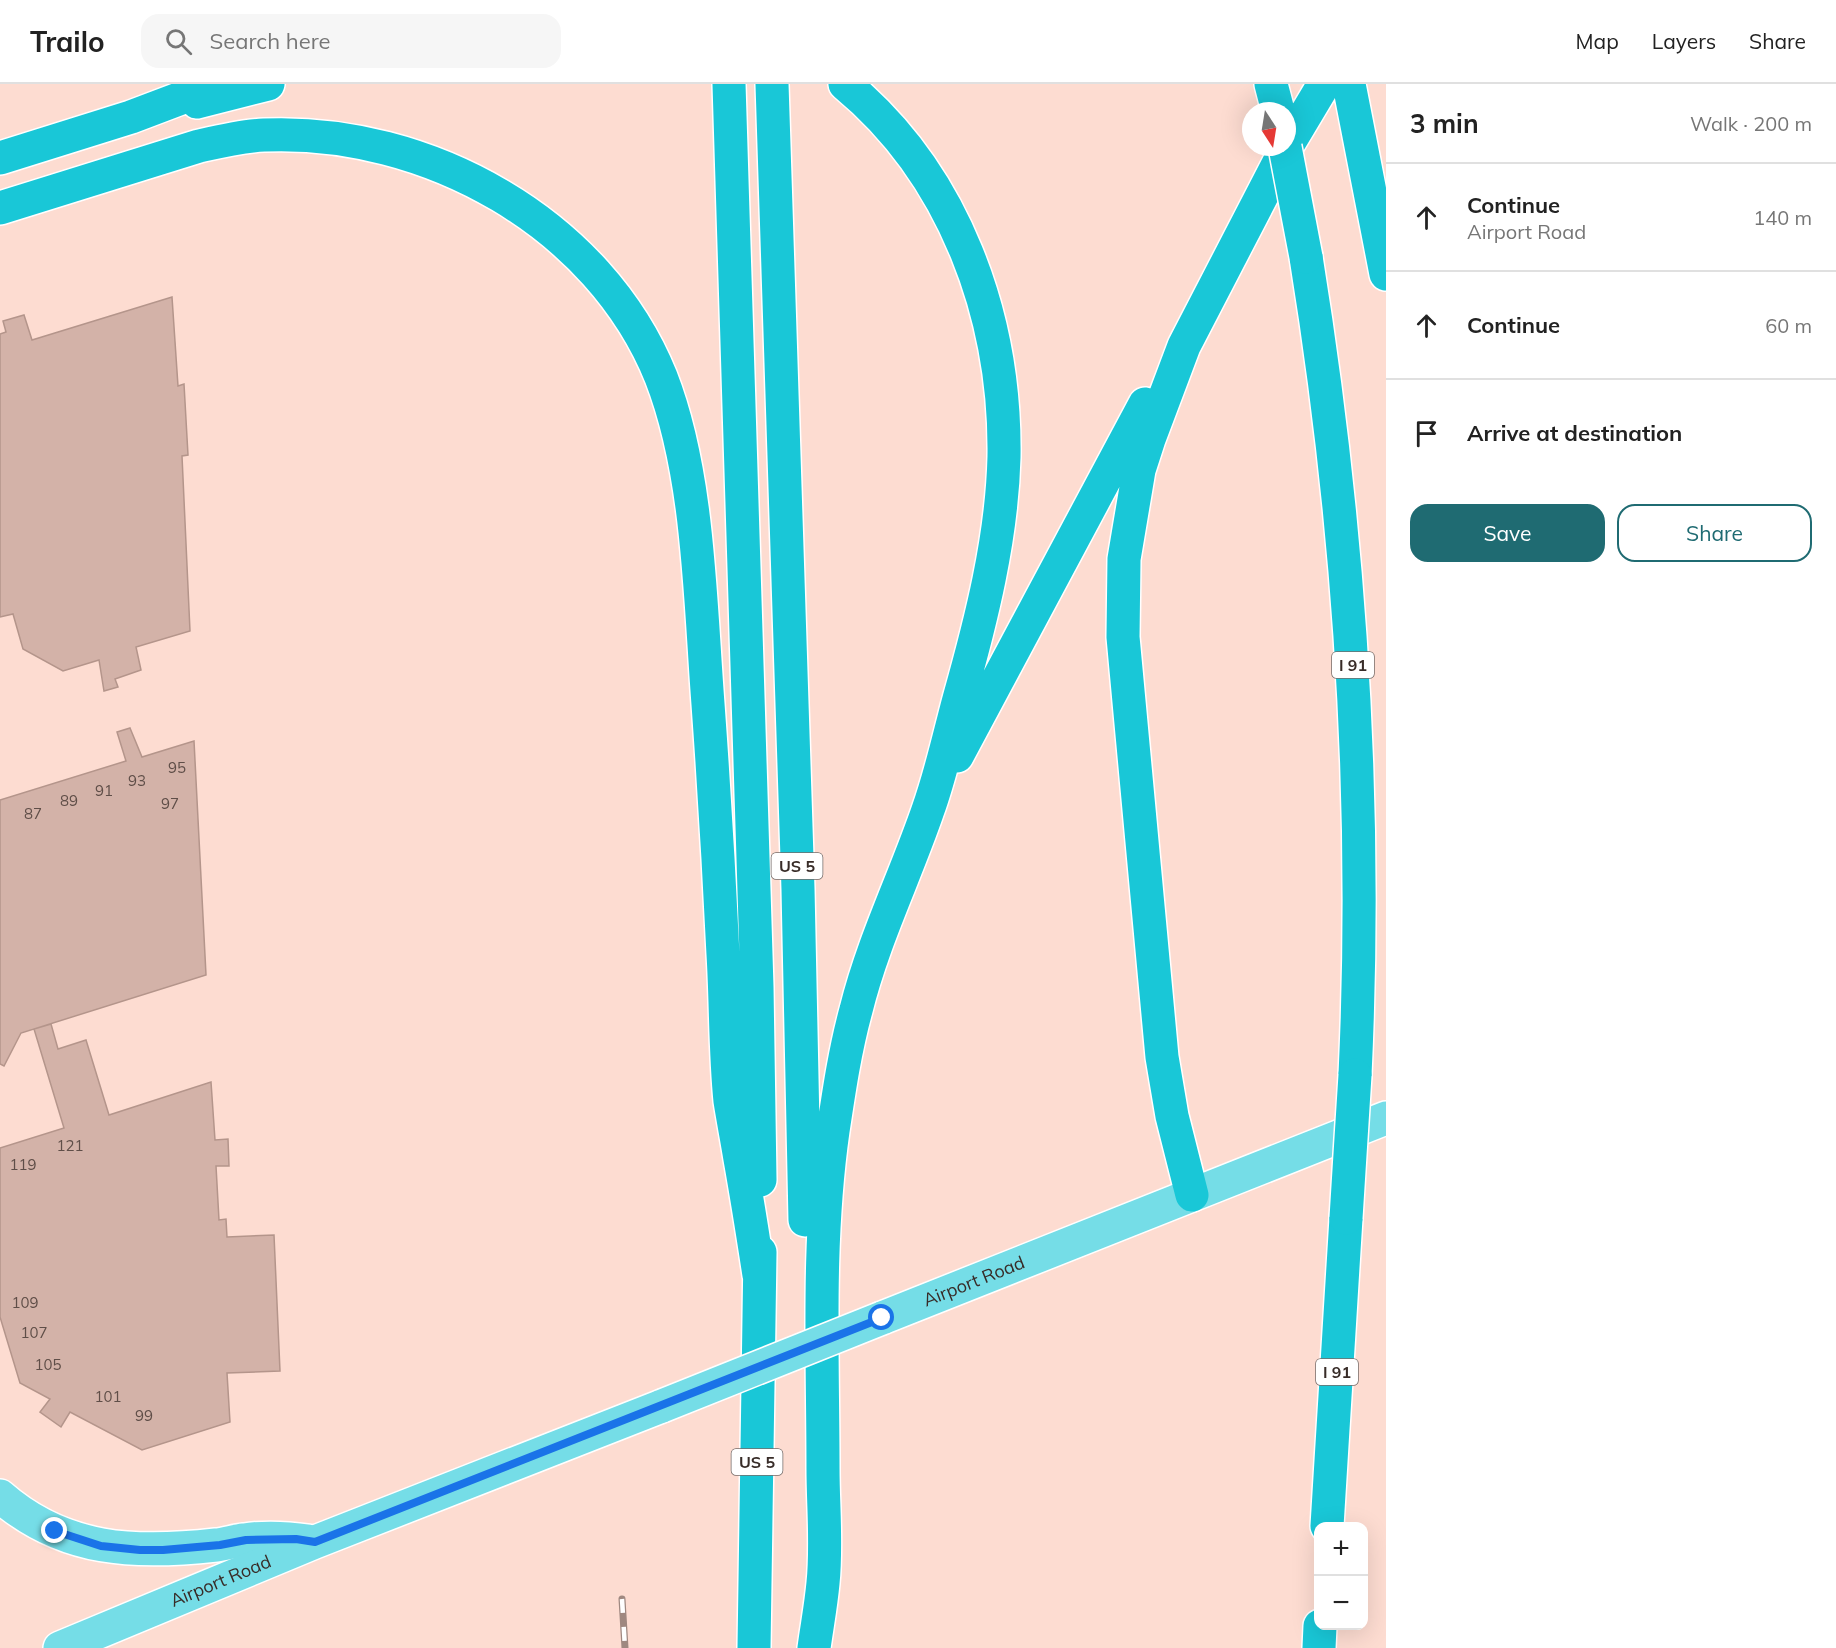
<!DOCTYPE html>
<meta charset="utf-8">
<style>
body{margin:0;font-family:Mulish,sans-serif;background:#f6f6f6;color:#222}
.controls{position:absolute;right:18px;bottom:18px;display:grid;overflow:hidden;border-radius:12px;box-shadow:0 6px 24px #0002}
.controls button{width:54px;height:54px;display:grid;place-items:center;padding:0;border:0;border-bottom:2px solid #e0e0e0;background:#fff;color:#222;font:30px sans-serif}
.compass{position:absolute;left:1242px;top:18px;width:54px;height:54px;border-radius:50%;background:#fff;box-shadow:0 6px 24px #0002;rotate:168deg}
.stop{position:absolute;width:18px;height:18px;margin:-14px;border:4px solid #1a73e8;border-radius:50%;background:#fff}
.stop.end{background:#1a73e8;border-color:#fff;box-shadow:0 2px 6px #0008}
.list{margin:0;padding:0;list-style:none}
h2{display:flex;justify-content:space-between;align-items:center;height:78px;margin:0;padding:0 24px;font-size:26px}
h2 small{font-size:20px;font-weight:400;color:#767676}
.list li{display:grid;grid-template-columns:39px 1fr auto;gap:18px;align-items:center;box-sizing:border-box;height:108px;padding:0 24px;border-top:2px solid #e0e0e0}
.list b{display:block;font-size:22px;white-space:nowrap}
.list p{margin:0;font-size:20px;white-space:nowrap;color:#767676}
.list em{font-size:20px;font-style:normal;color:#767676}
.actions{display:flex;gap:12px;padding:18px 24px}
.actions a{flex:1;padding:14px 0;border:2px solid #1f6b72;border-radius:18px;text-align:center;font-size:21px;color:#1f6b72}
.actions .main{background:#1f6b72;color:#fff}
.icon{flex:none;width:33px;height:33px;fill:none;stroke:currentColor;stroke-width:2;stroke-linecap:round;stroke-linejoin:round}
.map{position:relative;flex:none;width:1386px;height:1564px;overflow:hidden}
header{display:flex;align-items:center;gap:36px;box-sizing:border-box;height:84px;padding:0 30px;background:#fff;border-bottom:2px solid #e0e0e0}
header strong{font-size:28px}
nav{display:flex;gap:33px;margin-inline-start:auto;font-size:21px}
.search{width:420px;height:54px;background:#f6f6f6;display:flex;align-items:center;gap:15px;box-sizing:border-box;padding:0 21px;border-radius:18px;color:#767676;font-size:22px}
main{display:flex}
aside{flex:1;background:#fff}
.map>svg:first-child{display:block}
</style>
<header>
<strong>Trailo</strong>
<div class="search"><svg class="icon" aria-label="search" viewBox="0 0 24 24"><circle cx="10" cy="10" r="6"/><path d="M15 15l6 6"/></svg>Search here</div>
<nav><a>Map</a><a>Layers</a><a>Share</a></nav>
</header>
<main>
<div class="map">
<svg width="1386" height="1564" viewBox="0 0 1386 1564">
<rect width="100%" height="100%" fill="#fddcd1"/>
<path fill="#d3b2a8" stroke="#b4958b" stroke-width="1.5" d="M172 213 178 302 184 300 188 371 182 372 190 547 136 563 141 586 115 595 118 603 104 607 99 576 63 587 23 565 13 530 0 533V250L6 248 3 237 24 231 32 256Z
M130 644 142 673 194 657 206 891 21 949 4 982 0 980V716L126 677 117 648Z
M51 940 58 965 86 956 109 1031 211 998 215 1056 228 1055 229 1082H216L219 1136 226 1135 227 1153 274 1151 280 1287 227 1289 230 1338 142 1366 70 1328 61 1343 40 1328 50 1315 20 1299 0 1233V1064L64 1044 34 945Z"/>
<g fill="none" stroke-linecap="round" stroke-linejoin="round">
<defs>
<g id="major">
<path id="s1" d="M882 1234 1386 1034"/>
<path d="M0 1412C64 1468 136 1470 216 1461 226 1460 234 1457 244 1456 264 1453 287 1454 308 1457"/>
<path id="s2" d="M60 1564 315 1458 662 1322"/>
</g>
<path id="highway" d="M729 0 757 903 760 1096
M772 0 798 805 805 1136
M1271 0 1278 27
M1349 0 1386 190
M197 18 268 0
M1287 62 1324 0
M0 74 131 33 218 0
M0 124 199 62C221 57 242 52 264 51 427 44 599 139 661 293 699 390 700 516 708 620 714 703 719 786 723 870 726 918 725 968 730 1017 733 1036 737 1056 740 1075 747 1114 753 1152 759 1191
M1306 173C1350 444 1368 717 1355 991
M957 672 1145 320
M1192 1111 1172 1032 1162 973 1123 553 1124 475 1139 386 1149 355 1184 262 1287 63
M1327 1442 1346 1134
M754 1564 760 1168
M814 1564C817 1542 821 1521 823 1499 827 1461 823 1422 823 1384 823 1272 817 1159 833 1047 839 1007 845 966 856 926 873 857 905 793 928 726 941 690 949 652 959 615 981 537 1002 455 1004 373 1006 233 955 91 845 0
M1319 1564 1320 1542"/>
</defs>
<use href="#major" stroke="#fff" stroke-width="36"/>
<use href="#highway" stroke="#fff" stroke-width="36"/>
<use href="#major" stroke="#75dde7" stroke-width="33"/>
<use href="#highway" stroke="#19c7d7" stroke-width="33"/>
<defs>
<path id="rail" d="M622 1515 625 1564"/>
</defs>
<use href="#rail" stroke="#9f8880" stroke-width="7"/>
<use href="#rail" stroke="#fff" stroke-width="4.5" stroke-dasharray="14" stroke-linecap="butt"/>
<defs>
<path id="major-bridge" d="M662 1322 882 1234"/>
<path id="highway-bridge" d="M1285 63 1306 173
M1346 1134 1355 991"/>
</defs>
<use href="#major-bridge" stroke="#fff" stroke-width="36" stroke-linecap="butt"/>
<use href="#highway-bridge" stroke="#fff" stroke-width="36" stroke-linecap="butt"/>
<use href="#major-bridge" stroke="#75dde7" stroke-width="33"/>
<use href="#highway-bridge" stroke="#19c7d7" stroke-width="33"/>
</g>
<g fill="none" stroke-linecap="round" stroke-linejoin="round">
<path stroke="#1a73e8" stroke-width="8" d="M55 1447 101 1462 140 1466H163L220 1461 246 1456 296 1455 315 1458 882 1234"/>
</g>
<g text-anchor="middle" stroke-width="4.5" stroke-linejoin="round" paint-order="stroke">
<g font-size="15" fill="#5f4e48">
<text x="177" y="689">95</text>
<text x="137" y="702">93</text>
<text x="104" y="712">91</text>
<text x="69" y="722">89</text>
<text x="170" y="725">97</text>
<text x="33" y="735">87</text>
<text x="70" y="1067">121</text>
<text x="23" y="1086">119</text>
<text x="25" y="1224">109</text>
<text x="34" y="1254">107</text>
<text x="48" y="1286">105</text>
<text x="108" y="1318">101</text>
<text x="144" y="1337">99</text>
</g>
<g fill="#fff" stroke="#746b68" stroke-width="1.5">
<rect x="1332" y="568" width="42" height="26" rx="4.5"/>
<rect x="771.5" y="769" width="51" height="26" rx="4.5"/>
<rect x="1316" y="1275" width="42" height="26" rx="4.5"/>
<rect x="731.5" y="1365" width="51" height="26" rx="4.5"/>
</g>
<g font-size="16" font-weight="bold" fill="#382c28">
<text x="1353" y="587">I 91</text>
<text x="797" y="788">US 5</text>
<text x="1337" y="1294">I 91</text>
<text x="757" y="1384">US 5</text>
</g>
<g font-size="18" fill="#382c28" stroke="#fff">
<text dy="6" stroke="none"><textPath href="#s1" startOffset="99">Airport Road</textPath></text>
<text dy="6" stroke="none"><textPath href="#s2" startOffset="174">Airport Road</textPath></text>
</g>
</g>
</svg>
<div class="controls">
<button>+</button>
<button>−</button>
</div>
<svg class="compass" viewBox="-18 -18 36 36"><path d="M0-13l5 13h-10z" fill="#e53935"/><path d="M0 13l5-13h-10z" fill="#767676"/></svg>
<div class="stop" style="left:882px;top:1234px"></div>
<div class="stop end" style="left:55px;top:1447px"></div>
</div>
<aside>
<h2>3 min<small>Walk · 200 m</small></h2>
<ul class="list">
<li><svg class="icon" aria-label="ahead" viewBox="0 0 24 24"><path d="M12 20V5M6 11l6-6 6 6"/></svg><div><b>Continue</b><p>Airport Road</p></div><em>140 m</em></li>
<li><svg class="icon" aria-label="ahead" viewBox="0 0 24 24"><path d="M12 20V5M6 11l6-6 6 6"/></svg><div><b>Continue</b></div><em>60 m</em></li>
<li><svg class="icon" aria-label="arrive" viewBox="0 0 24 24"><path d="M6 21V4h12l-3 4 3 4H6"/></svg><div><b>Arrive at destination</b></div></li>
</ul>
<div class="actions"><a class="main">Save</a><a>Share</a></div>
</aside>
</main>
